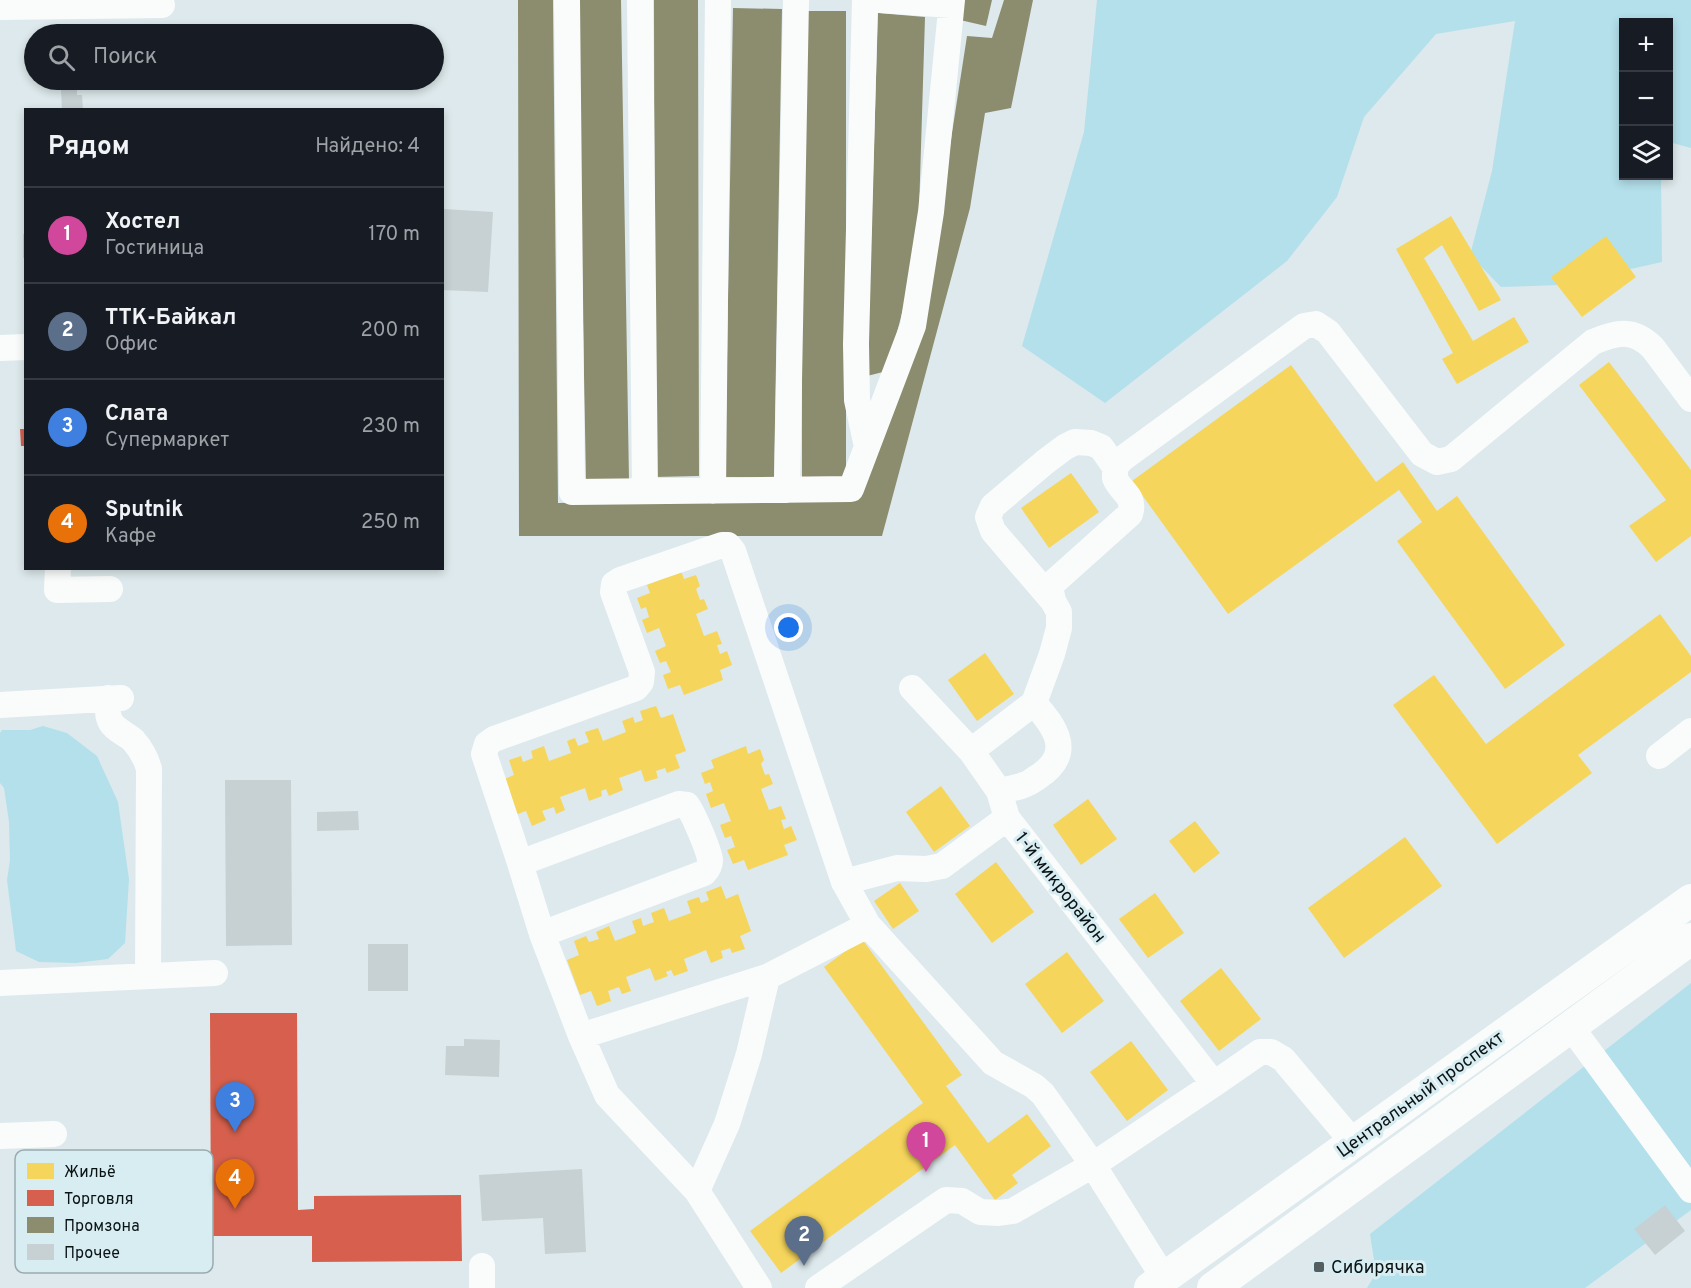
<!DOCTYPE html>
<html lang="ru">
<meta charset="utf-8">
<style>
body{margin:0;font-family:Overpass,sans-serif;background:#242831;color:#f1f3f6}
.controls{position:absolute;right:18px;top:18px;display:grid;overflow:hidden;border-radius:0px;box-shadow:0 3px 9px #0003}
.controls button{width:54px;height:54px;display:grid;place-items:center;padding:0;border:0;border-bottom:2px solid #363941;background:#171b24;color:#f1f3f6;font:30px sans-serif}
.you{position:absolute;left:789px;top:628px;width:21px;height:21px;margin:-15px;border:4px solid #fff;border-radius:50%;background:#1a73e8;box-shadow:0 0 0 9px #1a73e833}
.badge{display:grid;place-items:center;width:39px;height:39px;border-radius:50%;background:#2563eb;color:#fff;font-size:20px;font-weight:700}
.pin{position:absolute;translate:-50% -50px;filter:drop-shadow(0 2px 3px #0008)}
.pin::after{content:'';position:absolute;top:32px;width:21px;height:18px;background:inherit;clip-path:polygon(0 0,100% 0,50% 100%)}
.list{margin:0;padding:0;list-style:none}
h2{display:flex;justify-content:space-between;align-items:center;height:78px;margin:0;padding:0 24px;font-size:26px}
h2 small{font-size:20px;font-weight:400;color:#9ea1a6}
.list li{display:grid;grid-template-columns:39px 1fr auto;gap:18px;align-items:center;box-sizing:border-box;height:96px;padding:0 24px;border-top:2px solid #363941}
.list b{display:block;font-size:22px;white-space:nowrap}
.list p{margin:0;font-size:20px;white-space:nowrap;color:#9ea1a6}
.list em{font-size:20px;font-style:normal;color:#9ea1a6}
.icon{flex:none;width:33px;height:33px;fill:none;stroke:currentColor;stroke-width:2;stroke-linecap:round;stroke-linejoin:round}
.map{position:relative;flex:none;width:1691px;height:1288px;overflow:hidden}
.search{position:absolute;background:#171b24;box-shadow:0 3px 9px #0003;left:24px;top:24px;width:420px;height:66px;display:flex;align-items:center;gap:15px;box-sizing:border-box;padding:0 21px;border-radius:33px;color:#9ea1a6;font-size:22px}
.panel{position:absolute;background:#171b24;box-shadow:0 3px 9px #0003;left:24px;top:108px;width:420px;height:462px;border-radius:0px}
.map>svg:first-child{display:block}
</style>
<div class="map">
<svg width="1691" height="1288" viewBox="0 0 1691 1288">
<rect width="100%" height="100%" fill="#dde9ec"/>
<path fill="#b4e0eb" d="M1097 0H1691V148L1669 142 1668 22H1624V176H1661L1662 262 1559 285 1501 287 1470 255 1492 171 1515 21 1436 34 1364 117 1337 197 1287 261 1105 403 1022 346 1084 132Z
M43 726 67 733 97 756 118 802 129 879 125 943 108 959 76 963 39 962 16 951 7 880 10 860 9 822 4 788 0 783V733L2 730H30Z
M1691 983V1210L1585 1288H1367L1376 1273 1370 1234Z"/>
<path fill="#f6d55c" d="M1451 216 1501 300 1479 311 1442 245 1424 258 1473 341 1514 317 1529 342 1457 384 1442 359 1453 353 1396 249Z
M1606 236 1636 277 1582 317 1551 277Z
M1609 362 1691 470V536L1656 562 1629 526 1666 500 1579 385Z
M1291 365 1376 482 1403 462 1437 511 1457 496 1565 645 1505 689 1397 541 1422 522 1399 490 1228 614 1132 481Z
M1071 473 1099 512 1049 548 1021 508Z
M681 571 684 579 696 575 700 586 696 589 700 600 704 599 708 609 696 614 704 636 717 631 722 644 717 645 720 654 727 651 732 665 720 670 723 680 684 695 680 685 668 689 663 675 671 672 666 661 660 663 655 651 666 646 659 628 647 633 642 620 649 617 646 607 641 609 637 598 650 593 647 585Z
M1660 614 1691 656V672L1578 755 1592 773 1497 844 1393 705 1434 675 1486 744Z
M985 653 1014 694 977 721 948 680Z
M656 706 661 718 673 714 686 751 675 755 680 768 667 773 665 768 656 771 658 778 645 782 641 770 619 778 623 790 609 796 606 789 601 791 602 796 589 801 585 788 560 797 565 810 556 814 554 807 542 811 546 820 532 826 526 811 515 815 502 780 514 775 509 760 521 756 523 762 533 758 531 751 544 746 549 761 571 753 567 741 575 738 578 746 589 742 585 732 598 728 603 741 626 732 622 721 633 717 635 723 643 720 640 711Z
M746 746 748 754 760 749 764 760 761 764 765 775 769 774 773 784 761 789 769 810 781 806 786 819 781 820 784 829 791 826 797 840 784 845 788 855 748 870 744 860 733 864 727 850 735 847 731 836 725 838 720 825 731 821 724 803 711 808 706 794 713 791 710 782 705 784 701 773 714 768 711 760Z
M941 786 970 826 934 852 906 812Z
M1088 799 1117 839 1081 865 1053 825Z
M1195 821 1220 853 1194 873 1169 841Z
M1405 837 1442 886 1344 958 1308 908Z
M996 862 1034 912 992 943 955 894Z
M900 883 919 911 893 929 874 901Z
M721 886 726 899 738 894 751 931 740 936 745 949 732 953 730 948 721 951 723 958 711 963 706 950 694 955 684 959 688 971 674 976 671 970 666 972 668 976 655 981 650 968 626 977 631 991 622 994 619 987 608 991 611 1001 597 1006 591 991 580 995 567 960 579 955 574 941 586 936 589 942 599 939 596 932 609 926 615 941 636 933 632 921 641 918 643 926 654 922 651 913 664 908 669 921 691 913 687 901 699 897 701 903 709 900 706 892Z
M1155 893 1184 933 1148 958 1119 919Z
M862 939 962 1075 946 1086 988 1143 1027 1114 1051 1146 1012 1175 1018 1183 995 1200 955 1145 781 1273 750 1231 923 1103 824 967Z
M1067 952 1104 1001 1062 1033 1025 984Z
M1221 968 1261 1019 1219 1051 1180 1001Z
M1131 1041 1168 1090 1127 1121 1090 1072Z"/>
<path fill="#d6604d" d="M20 429H26V446H21Z
M210 1013H297L298 1210 314 1209V1196L461 1195 462 1261 312 1262V1236H211Z"/>
<path fill="#8c8c6e" d="M518 0H553L558 503 858 498 922 327 967 36 992 38 1004 0H1033L1011 108 985 113 970 208 882 536H519Z
M577 0H621L629 480 586 481Z
M654 0H698L699 476 655 477Z
M964 0H992L986 26 960 20Z
M733 8 782 9 774 478 725 477Z
M802 11H846V481H802Z
M878 13 925 17 919 212 909 286 887 371 867 376Z"/>
<path fill="#c7d1d4" d="M77 89V95H82L83 110H62L61 90Z
M444 209 493 212 488 292 442 290Z
M23 234H26V258H23Z
M225 780H291L292 945 226 946Z
M358 811 359 830 317 831V812Z
M368 944H408V991H368Z
M464 1039 500 1040 499 1077 445 1075 446 1046H464Z
M582 1169 586 1252 545 1254 543 1218 482 1221 479 1175Z
M1665 1205 1685 1231 1655 1255 1634 1229Z"/>
<g fill="none" stroke-linecap="round" stroke-linejoin="round">
<path stroke="#fafcfc" stroke-width="26" d="M567 0 572 492 851 489 913 326 931 212 952 0
M640 0 645 491
M865 0 856 344 857 400 867 447
M881 0 951 5
M0 7 162 5
M0 348 26 347
M787 490 796 0
M713 491 718 0
M58 568 57 590 110 589
M1053 601 993 531 988 517 993 506 1045 462 1065 447 1075 442 1091 443 1101 447 1115 467
M912 688 971 751 999 791
M108 698C109 704 107 712 109 718 112 729 125 733 133 740 141 749 146 758 149 769L148 976
M1034 703C1056 728 1074 753 1038 777 1034 779 1030 783 1026 784 1018 788 1007 789 999 791L1007 818 1214 1084
M0 705 121 698
M971 751 1034 703 1052 654 1059 628V612L1053 601 1051 591 1053 583 1130 514C1136 495 1120 492 1115 478 1115 477 1115 469 1115 467L1122 459 1304 326 1316 324 1328 332 1422 454 1437 462 1451 459 1593 342C1617 332 1633 328 1653 348L1691 399
M1659 756 1691 731
M520 863 542 934 581 1036 767 977 868 925 993 1063 1034 1086 1043 1094 1093 1165 1013 1211 999 1213 980 1212 962 1201 946 1200 818 1288
M844 882 868 925
M542 934 704 873C708 869 710 866 710 860 709 850 693 813 687 805L679 804 520 863 484 754 487 744 494 739 636 688 641 682 642 672 613 592 614 584 620 580 722 545H728L733 551 844 882 897 868 926 869 942 866 1007 818
M0 983 215 973
M1571 1027 1691 1190
M581 1036 607 1095 697 1191
M0 1136 54 1134
M1164 1278 1093 1165 1214 1084 1260 1052H1271L1283 1059 1353 1142
M482 1288V1266
M759 1288 697 1191 727 1124 749 1054 767 977"/>
<path stroke="#fafcfc" stroke-width="32" d="M1150 1288 1691 900
M1213 1288 1691 939"/>
</g>
<rect fill="#545d60" stroke="#d7edf2" stroke-width="2" x="1313" y="1261" width="12" height="12" rx="3"/>
<g text-anchor="middle" stroke-width="6" stroke-linejoin="round" paint-order="stroke">
<g font-size="18" fill="#0b1214" stroke="#d7edf2">
<text transform="translate(1061 887) rotate(52)" y="6">1-й микрорайон</text>
<text transform="translate(1420 1094) rotate(-36)" y="6">Центральный проспект</text>
</g>
<g font-size="18" fill="#0b1214" stroke="#d7edf2" text-anchor="start">
<text x="1331" y="1273">Сибирячка</text>
</g>
</g>
<rect x="15" y="1150" width="198" height="123" rx="9" fill="#d7edf2" stroke="#9aabaf" stroke-width="1.5"/>
<rect x="27" y="1163" width="27" height="16" fill="#f6d55c"/>
<rect x="27" y="1190" width="27" height="16" fill="#d6604d"/>
<rect x="27" y="1217" width="27" height="16" fill="#8c8c6e"/>
<rect x="27" y="1244" width="27" height="16" fill="#c7d1d4"/>
<g font-size="16" fill="#0b1214">
<text x="64" y="1177">Жильё</text>
<text x="64" y="1204">Торговля</text>
<text x="64" y="1231">Промзона</text>
<text x="64" y="1258">Прочее</text>
</g>
</svg>
<div class="controls">
<button>+</button>
<button>−</button>
<button><svg class="icon" aria-label="layers" viewBox="0 0 24 24"><path d="M12 4l9 5-9 5-9-5zM3 14l9 5 9-5"/></svg></button>
</div>
<div class="you"></div>
<div class="pin badge" style="left:926px;top:1172px;background:#d1479c">1</div>
<div class="pin badge" style="left:804px;top:1266px;background:#5c6f8a">2</div>
<div class="pin badge" style="left:235px;top:1132px;background:#3f7fe0">3</div>
<div class="pin badge" style="left:235px;top:1209px;background:#e8710a">4</div>
<div class="search"><svg class="icon" aria-label="search" viewBox="0 0 24 24"><circle cx="10" cy="10" r="6"/><path d="M15 15l6 6"/></svg>Поиск</div>
<section class="panel">
<h2>Рядом<small>Найдено: 4</small></h2>
<ul class="list">
<li><span class="badge" style="background:#d1479c">1</span><div><b>Хостел</b><p>Гостиница</p></div><em>170 m</em></li>
<li><span class="badge" style="background:#5c6f8a">2</span><div><b>ТТК-Байкал</b><p>Офис</p></div><em>200 m</em></li>
<li><span class="badge" style="background:#3f7fe0">3</span><div><b>Слата</b><p>Супермаркет</p></div><em>230 m</em></li>
<li><span class="badge" style="background:#e8710a">4</span><div><b>Sputnik</b><p>Кафе</p></div><em>250 m</em></li>
</ul>
</section>
</div>
